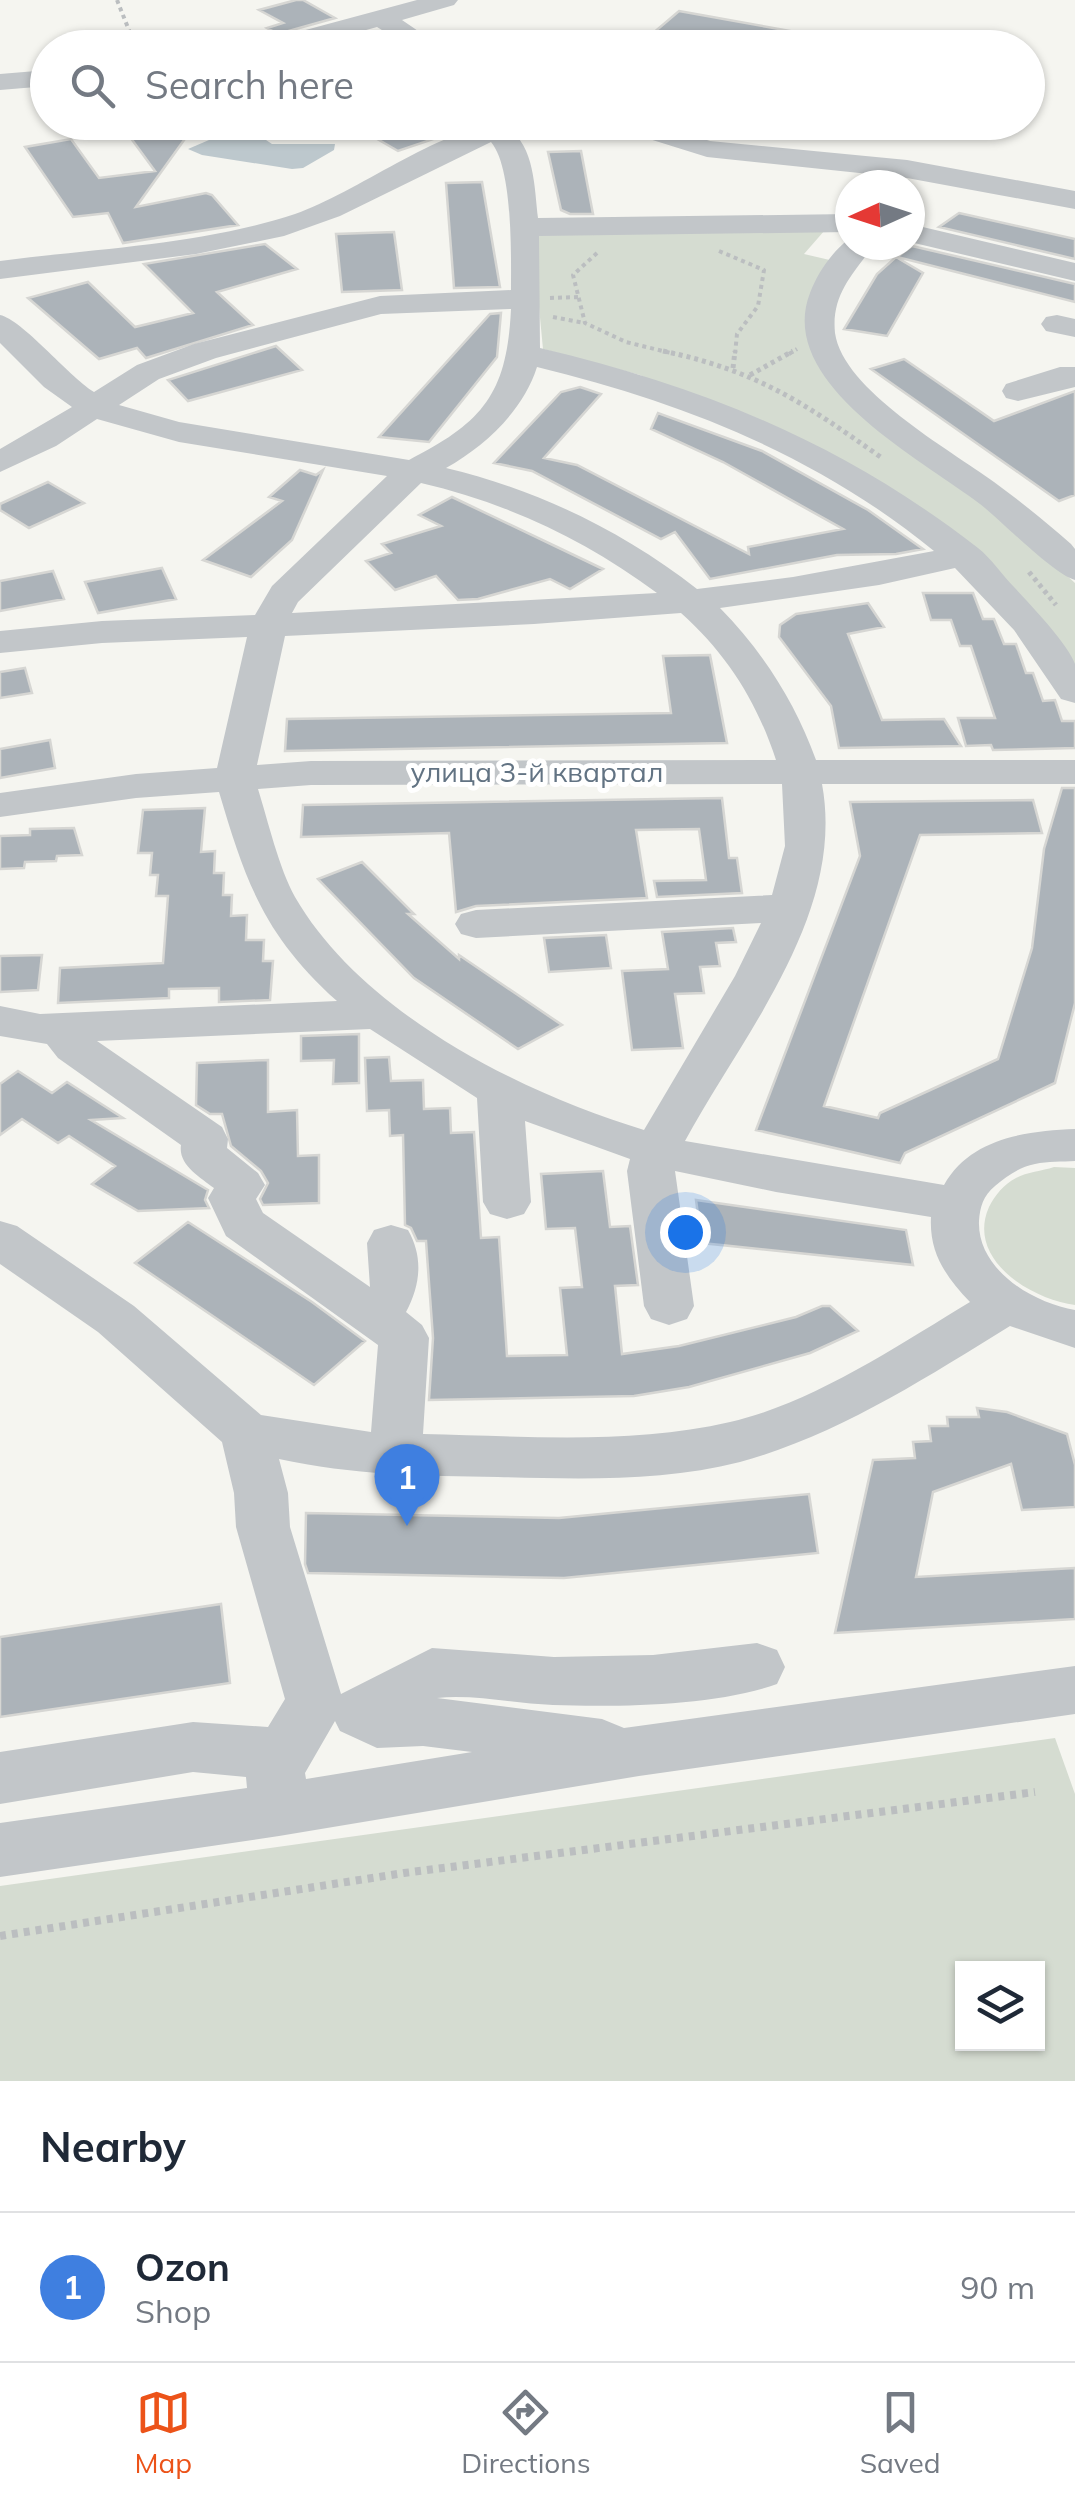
<!DOCTYPE html>
<meta charset="utf-8">
<style>
body{margin:0;font-family:Mulish,sans-serif;background:#f2f2f3;color:#1f2937}
.controls{position:absolute;right:30px;bottom:30px;display:grid;overflow:hidden;border-radius:0px;box-shadow:0 2px 8px #0004}
.controls button{width:90px;height:90px;display:grid;place-items:center;padding:0;border:0;border-bottom:2px solid #e0e1e3;background:#fff;color:#1f2937;font:50px sans-serif}
.compass{position:absolute;left:835px;top:170px;width:90px;height:90px;border-radius:50%;background:#fff;box-shadow:0 2px 8px #0004;rotate:267deg}
.you{position:absolute;left:685px;top:1232px;width:35px;height:35px;margin:-25px;border:8px solid #fff;border-radius:50%;background:#1a73e8;box-shadow:0 0 0 15px #1a73e833}
.badge{display:grid;place-items:center;width:65px;height:65px;border-radius:50%;background:#ec5319;color:#fff;font-size:32px;font-weight:700}
.pin{position:absolute;translate:-50% -82px;filter:drop-shadow(0 2px 5px #0008)}
.pin::after{content:'';position:absolute;top:52px;width:35px;height:30px;background:inherit;clip-path:polygon(0 0,100% 0,50% 100%)}
.list{margin:0;padding:0;list-style:none}
h2{display:flex;justify-content:space-between;align-items:center;height:130px;margin:0;padding:0 40px;font-size:42px}
h2 small{font-size:32px;font-weight:400;color:#747a83}
.list li{display:grid;grid-template-columns:65px 1fr auto;gap:30px;align-items:center;box-sizing:border-box;height:150px;padding:0 40px;border-top:2px solid #e0e1e3}
.list b{display:block;font-size:38px;white-space:nowrap}
.list p{margin:0;font-size:32px;white-space:nowrap;color:#747a83}
.list em{font-size:32px;font-style:normal;color:#747a83}
.icon{flex:none;width:55px;height:55px;fill:none;stroke:currentColor;stroke-width:2;stroke-linecap:round;stroke-linejoin:round}
.map{position:relative;flex:none;width:1075px;height:2081px;overflow:hidden}
.search{position:absolute;background:#fff;box-shadow:0 2px 8px #0004;left:30px;right:30px;top:30px;height:110px;display:flex;align-items:center;gap:25px;box-sizing:border-box;padding:0 35px;border-radius:55px;color:#747a83;font-size:38px}
.sheet{height:280px;background:#fff}
nav{display:flex;justify-content:space-around;align-items:center;box-sizing:border-box;height:140px;border-top:2px solid #e0e1e3;background:#fff;font-size:28px;color:#747a83}
nav a{display:grid;justify-items:center;gap:5px}
nav .on{color:#ec5319}
.map>svg:first-child{display:block}
</style>
<div class="map">
<svg width="1075" height="2081" viewBox="0 0 1075 2081">
<rect width="100%" height="100%" fill="#f5f5f0"/>
<path fill="#d5dcd1" fill-rule="evenodd" d="M850 227V232L825 230 804 254 834 261 811 343 1075 583V668L949 529 640 375 543 349 532 233Z
M1054 1167 1075 1168V1305C1030 1299 966 1259 989 1207 995 1195 1004 1184 1016 1178 1027 1172 1042 1171 1054 1167Z
M1055 1738 1075 1794V2081H0V1886ZM1038 1968V2044H962V1968Z"/>
<path fill="#bdc8cd" d="M257 134 272 144H335L334 150 303 168 292 169 202 155 188 149 216 137Z"/>
<path fill="#acb3b9" stroke="#d6d6d3" stroke-width="2.5" d="M296 0H303L335 18 278 34 267 28 283 23 259 10Z
M679 11 807 34 806 48H725L652 34Z
M364 35 386 48H317Z
M119 122H197L136 207 206 193 212 195 238 225 123 243 108 213 73 217 25 147 71 139 99 178 155 171Z
M401 122H468L469 127 398 151 367 133Z
M581 151 593 214H570L561 210 548 152Z
M482 182 500 287 454 288 446 183Z
M959 213 1075 239V259L939 227Z
M394 232 402 290 342 292 336 234Z
M265 244 297 269 217 292 253 325 146 358 137 348 99 359 28 298 88 282 135 327 193 313 144 264Z
M912 246 1075 284V302L897 257Z
M896 257 923 273 887 336 844 329 877 274Z
M501 313 497 357 429 442 379 437 490 314Z
M276 346 302 370 188 401 168 380Z
M904 359 994 421 1075 391V495L1059 501 871 369Z
M580 387 601 394 544 458 577 465 749 554 748 547 843 529 723 462 651 429 658 413 762 451 868 510 923 549 896 554 837 555 710 579 675 532 661 539 532 471 494 463 561 392Z
M300 470 316 475 323 470 292 540 251 577 203 560 282 501 269 497Z
M48 482 84 503 29 528 0 510V504Z
M452 497 557 547 603 569 570 589 550 579 478 599 458 600 436 576 395 590 366 561 391 553 382 544 441 526 419 515Z
M162 568 176 599 98 613 85 582Z
M53 571 64 599 0 611V581Z
M923 593H973L983 619H994L1004 644H1016L1026 673H1033L1043 701 1055 700 1062 721H1075V748L993 750 991 745 966 746 958 718H995L971 646H960L951 620H931Z
M868 603 884 627 848 634 882 720 944 719 961 746 839 748 831 706 779 637 780 625 796 614Z
M710 655 727 743 285 751 287 719 671 713 663 656Z
M25 668 32 693 0 698V672Z
M50 740 55 768 0 778V749Z
M1062 788H1075V1003L1055 1083 905 1153 900 1163 756 1130 860 856 850 802 1033 800 1042 833 920 835 824 1106 878 1118 880 1113 998 1059 1032 948 1044 849Z
M722 798 729 858H737L742 893 657 897 654 881 706 880 699 829 636 830 647 898 476 906 456 912 449 833 301 837 303 805Z
M205 808 201 852 215 851 214 873H224L223 895H232L231 916 247 915 246 940H264L263 961H273L270 1000 219 1002V988L169 989V998L58 1003 60 968 163 963 168 896H156L158 875H150L152 853H138L143 810Z
M74 828 82 855 57 856 56 861 25 862 24 868 0 869V836L30 835V829Z
M362 862 414 914H408L459 959V955L562 1025 518 1049 414 978 318 879Z
M733 928 736 942 716 943 720 966 700 967 704 993 675 994 683 1048 632 1050 622 971 668 969 662 932Z
M606 935 611 968 549 972 544 938Z
M42 955 38 990 0 992V956Z
M359 1034V1083L333 1084 334 1060 301 1061V1036Z
M389 1057 391 1081 423 1080 424 1109 450 1108 451 1133 474 1132 481 1238 499 1237 507 1356 567 1355 560 1288 582 1287 575 1228 546 1229 541 1174 603 1171 610 1227 630 1226 638 1285 615 1286 622 1354 679 1346 796 1317 822 1306H830L858 1331 810 1353 689 1387 634 1396 429 1400 433 1338 426 1241H417L411 1228 405 1225 403 1135 390 1136 389 1110 367 1111 365 1058Z
M268 1060V1112L297 1110 298 1156 319 1155V1203L263 1205 260 1199 268 1183 261 1171 231 1146 222 1114H210L196 1105 197 1063Z
M18 1071 52 1093 67 1082 123 1118 91 1120 208 1190 205 1200 209 1208 138 1211 92 1184 115 1166 69 1136 58 1143 22 1119 0 1135V1084Z
M696 1200 906 1230 913 1265 702 1243Z
M188 1222 312 1302 365 1341 314 1385 135 1263Z
M977 1408 1007 1412 1067 1434 1075 1465V1507L1022 1510 1011 1464 933 1492 916 1577 1075 1568V1619L835 1633 873 1460 915 1458 913 1442 931 1441 929 1426H948L947 1417H979Z
M809 1494 818 1553 564 1578 308 1573 305 1564 306 1513 559 1518Z
M221 1604 230 1683 0 1717V1637Z"/>
<g fill="none" stroke-linecap="round" stroke-linejoin="round">
<path stroke="#bbbec0" stroke-width="4" stroke-dasharray="4 4" stroke-linecap="butt" d="M117 0 136 48
M719 251 764 270 758 306 737 334 735 354
M597 253 573 275 585 323 626 342 675 354
M550 298 579 297
M553 317 585 323
M789 354 797 349"/>
<path stroke="#bbbec0" stroke-width="5" stroke-dasharray="4 4" stroke-linecap="butt" d="M663 351C758 371 804 403 882 458
M733 368 735 351
M750 375 793 351
M1029 572 1056 605"/>
<path stroke="#bbbec0" stroke-width="8" stroke-dasharray="6 6" stroke-linecap="butt" d="M0 1936 404 1873 1035 1792"/>
<path fill="#c2c6c9" fill-rule="evenodd" d="M417 0H458L454 5 402 20 443 48H411L377 27 301 48H257L261 42Z
M48 70V86L0 90V74Z
M611 122H653L710 141 907 160 1075 191V209L907 178 707 157 614 128Z
M497 125C535 134 534 186 538 218L850 214V232L539 236 540 348C705 387 844 444 978 548 991 558 1002 575 1014 587 1029 603 1069 645 1075 664 1075 675 1075 691 1075 703L1061 699 1014 630 955 568 879 585 720 608C763 652 795 702 816 760H1075V784H822C846 914 743 1034 685 1141L944 1185C970 1138 1026 1131 1075 1129V1161C1062 1162 1048 1161 1035 1164 1019 1167 1007 1176 995 1186 983 1196 980 1207 979 1221 977 1269 1032 1303 1075 1310V1348L1010 1326C924 1379 838 1435 740 1462 662 1482 577 1479 498 1477 424 1476 352 1475 279 1459L288 1493 290 1527 341 1694 432 1648 554 1657 653 1655 757 1643 777 1650 785 1667 777 1684C714 1706 621 1707 553 1705 515 1704 475 1694 437 1698L602 1719 624 1728 1075 1666V1714L639 1776 279 1836 0 1877V1823L247 1788 246 1777 193 1772 0 1804V1752L193 1722 268 1727 285 1699 236 1527 234 1493 222 1442 98 1332 0 1264V1221L17 1226 134 1306 261 1415 371 1432 378 1345 226 1236 208 1198 214 1188C200 1177 178 1165 181 1145L58 1058 47 1044 0 1036V1006L40 1014 337 1001C264 935 246 883 219 792L136 798 0 817V793L136 774 217 768 247 637 102 643 0 653V631L102 621 255 615 272 586 387 476 179 442 97 419 56 446 0 472V449L72 407 44 387 0 343V315C23 320 67 375 94 392L137 365 194 344 380 296 511 290C511 255 513 168 491 142L340 216 284 236 196 254 0 279V261C98 248 201 245 295 214 356 193 440 128 497 125ZM511 309C507 393 484 422 409 460L179 422 119 405 159 379 216 358 381 314ZM537 367C682 402 818 456 934 551L793 577 697 589C623 531 538 490 446 468 485 446 523 411 537 367ZM421 483C507 503 586 540 657 593L292 613 298 602ZM681 613C727 654 757 702 776 760L311 761 257 765 285 636 534 624ZM782 784 785 846 772 895 476 910 461 914 455 924 461 934 476 938 761 923 735 976 644 1130C521 1093 362 1013 295 897 279 868 268 821 258 789L311 785ZM370 1029 477 1098 483 1202 490 1214 507 1219 524 1214 531 1202 525 1121 630 1159 627 1171 644 1306 651 1319 669 1325 687 1319 694 1306 675 1171 776 1192 931 1217C929 1253 946 1277 970 1302 897 1346 813 1403 730 1422 631 1445 524 1436 423 1434L429 1338 422 1325 406 1312C420 1286 424 1258 408 1230L391 1225 374 1230 367 1243 370 1287 263 1213 256 1199 265 1185 258 1173 227 1148 228 1139 222 1127 97 1041ZM335 1721 340 1731 377 1748 423 1746 472 1752 306 1779 305 1773Z
M910 224 1075 263V281L910 242Z
M850 238V245H874C854 273 831 294 835 333 843 390 949 449 994 482 1020 501 1046 522 1071 544L1075 549V580C1053 574 1003 522 980 504 921 459 775 383 810 293 818 272 832 252 850 238Z
M1057 315 1075 319V337L1046 331 1041 324 1046 317Z
M1060 367H1075V387L1018 401 1006 398 1002 391 1006 384Z"/>
</g>
<g text-anchor="middle" stroke-width="10" stroke-linejoin="round" paint-order="stroke">
<g font-size="28" fill="#627383" stroke="#fff">
<text x="537" y="782">улица 3-й квартал</text>
</g>
</g>
</svg>
<div class="controls">
<button><svg class="icon" aria-label="layers" viewBox="0 0 24 24"><path d="M12 4l9 5-9 5-9-5zM3 14l9 5 9-5"/></svg></button>
</div>
<svg class="compass" viewBox="-18 -18 36 36"><path d="M0-13l5 13h-10z" fill="#e53935"/><path d="M0 13l5-13h-10z" fill="#747a83"/></svg>
<div class="you"></div>
<div class="pin badge" style="left:407px;top:1526px;background:#3f7fe0">1</div>
<div class="search"><svg class="icon" aria-label="search" viewBox="0 0 24 24"><circle cx="10" cy="10" r="6"/><path d="M15 15l6 6"/></svg>Search here</div>
</div>
<section class="sheet">
<h2>Nearby<small></small></h2>
<ul class="list">
<li><span class="badge" style="background:#3f7fe0">1</span><div><b>Ozon</b><p>Shop</p></div><em>90 m</em></li>
</ul>
</section>
<nav>
<a class="on"><svg class="icon" aria-label="map" viewBox="0 0 24 24"><path d="M3 6l6-2 6 2 6-2v14l-6 2-6-2-6 2zM9 4v14M15 6v14"/></svg>Map</a>
<a><svg class="icon" aria-label="directions" viewBox="0 0 24 24"><path d="M12 3l9 9-9 9-9-9zM9 14v-3h6M13 9l2 2-2 2"/></svg>Directions</a>
<a><svg class="icon" aria-label="saved" viewBox="0 0 24 24"><path d="M7 4h10v16l-5-4-5 4z"/></svg>Saved</a>
</nav>
